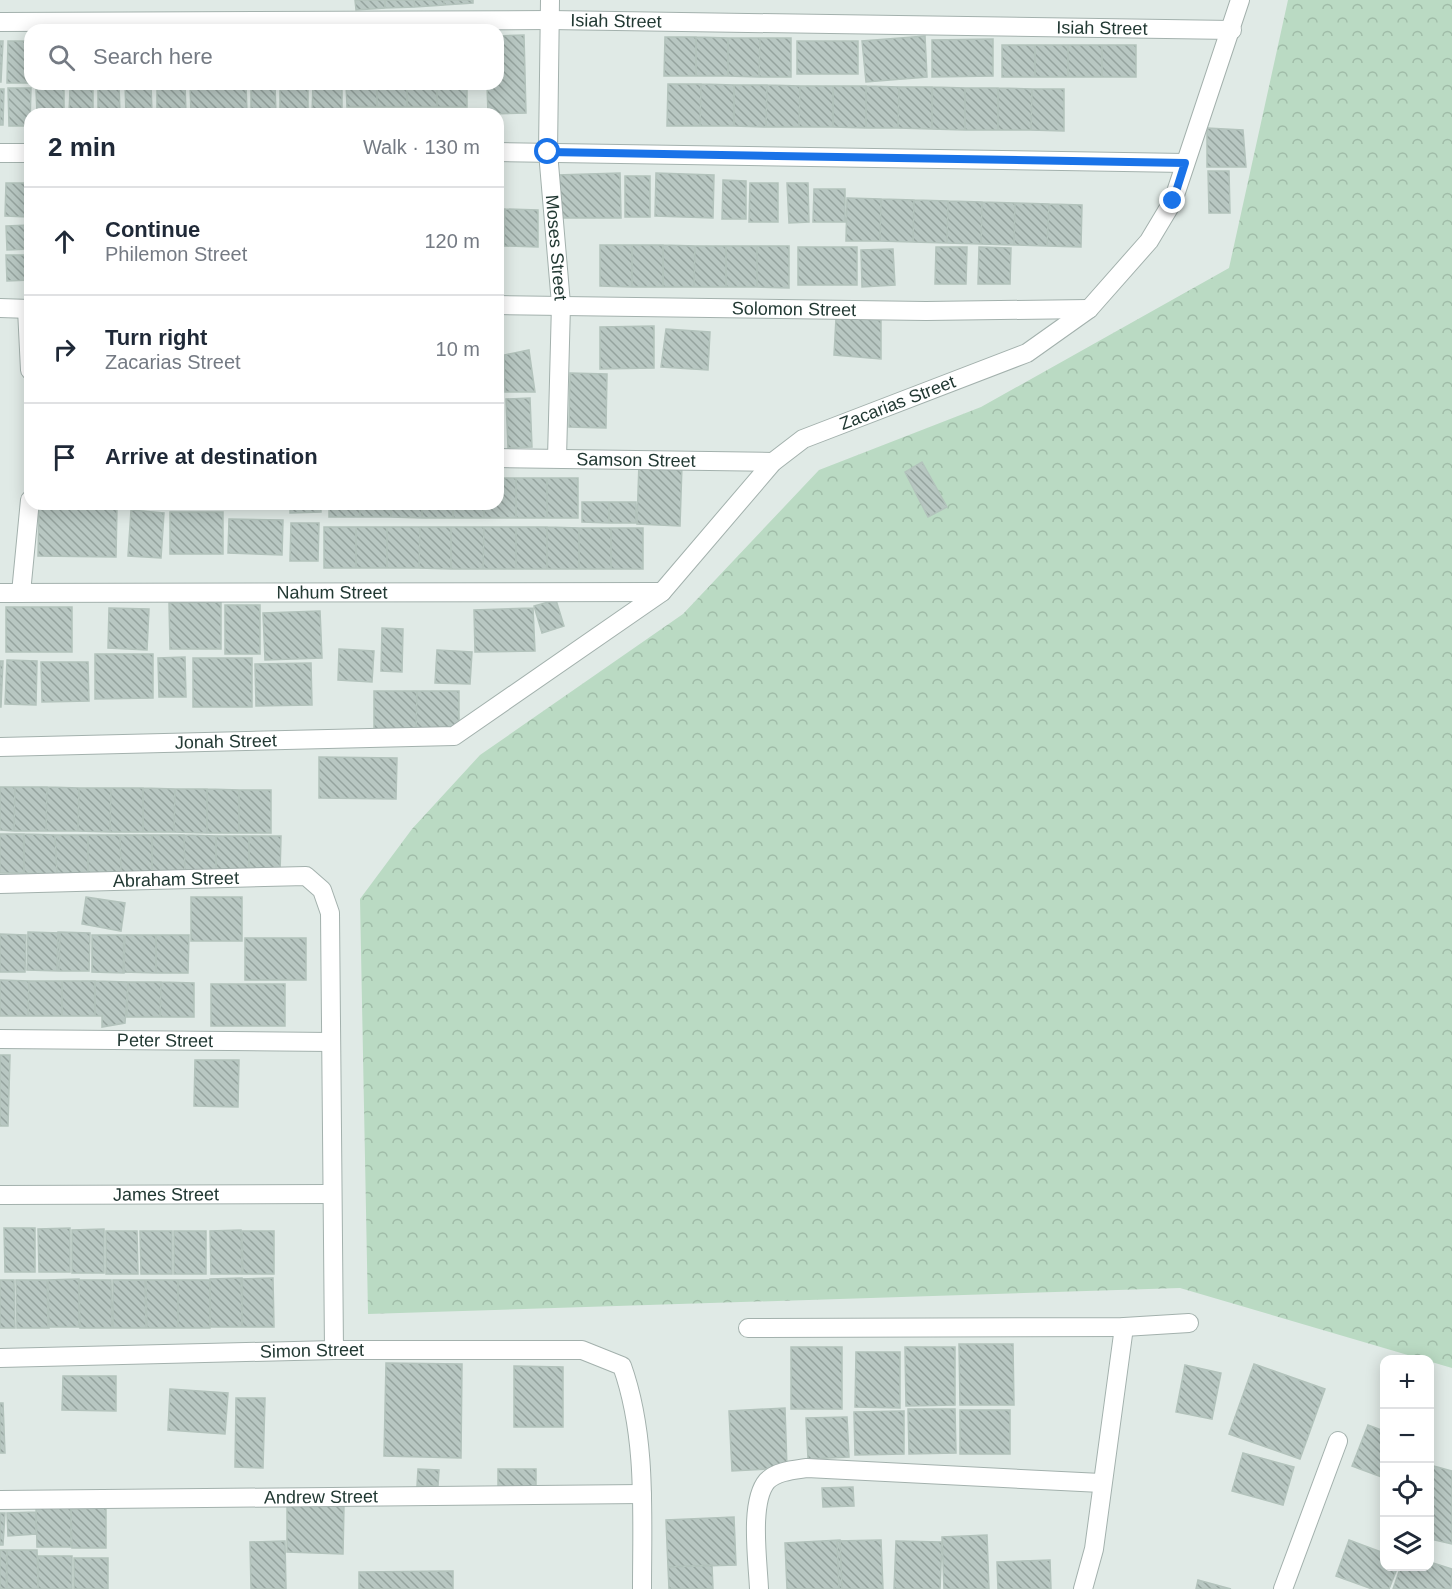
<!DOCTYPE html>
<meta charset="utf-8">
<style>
body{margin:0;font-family:Helvetica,sans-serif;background:#f6f6f7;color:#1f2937}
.controls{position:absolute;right:18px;bottom:18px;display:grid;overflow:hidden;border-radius:12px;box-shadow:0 3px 15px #0003}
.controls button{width:54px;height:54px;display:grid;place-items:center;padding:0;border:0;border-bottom:2px solid #e0e1e3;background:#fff;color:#1f2937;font:30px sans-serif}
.stop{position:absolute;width:18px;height:18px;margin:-14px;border:4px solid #1a73e8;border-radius:50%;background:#fff}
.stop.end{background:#1a73e8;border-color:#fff;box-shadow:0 2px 6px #0008}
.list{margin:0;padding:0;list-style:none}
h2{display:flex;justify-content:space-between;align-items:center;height:78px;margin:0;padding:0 24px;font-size:26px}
h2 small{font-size:20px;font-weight:400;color:#747a83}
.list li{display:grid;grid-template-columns:39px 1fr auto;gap:18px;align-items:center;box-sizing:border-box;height:108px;padding:0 24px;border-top:2px solid #e0e1e3}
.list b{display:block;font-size:22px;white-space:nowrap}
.list p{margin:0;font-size:20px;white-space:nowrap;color:#747a83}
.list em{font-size:20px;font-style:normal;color:#747a83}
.icon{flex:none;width:33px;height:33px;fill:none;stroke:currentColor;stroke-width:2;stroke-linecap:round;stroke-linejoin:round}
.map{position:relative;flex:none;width:1452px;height:1589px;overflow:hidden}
.search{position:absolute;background:#fff;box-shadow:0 3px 15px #0003;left:24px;top:24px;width:480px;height:66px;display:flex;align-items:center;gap:15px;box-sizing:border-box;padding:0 21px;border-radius:18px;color:#747a83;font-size:22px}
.panel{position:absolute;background:#fff;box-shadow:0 3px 15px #0003;left:24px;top:108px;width:480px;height:402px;border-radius:18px}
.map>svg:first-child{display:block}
</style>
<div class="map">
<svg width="1452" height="1589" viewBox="0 0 1452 1589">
<defs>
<pattern id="forest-crowns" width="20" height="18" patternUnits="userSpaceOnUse" patternTransform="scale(1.5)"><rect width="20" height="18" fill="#badac3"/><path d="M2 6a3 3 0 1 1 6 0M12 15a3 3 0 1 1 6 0" fill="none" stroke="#a0bca8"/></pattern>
<pattern id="building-back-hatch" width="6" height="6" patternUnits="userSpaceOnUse" patternTransform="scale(1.5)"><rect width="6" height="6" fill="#b8c7c2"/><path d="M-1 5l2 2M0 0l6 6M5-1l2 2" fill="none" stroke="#95a39e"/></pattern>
</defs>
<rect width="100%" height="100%" fill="#e0eae6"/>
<path fill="url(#forest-crowns)" d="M1288 0H1452V1368L1180 1288 368 1314 360 899 412 829 480 755 683 614 819 470 981 407 1229 268Z"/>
<path fill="url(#building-back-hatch)" stroke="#b3c3bc" stroke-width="1.5" d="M355 0H385V8L356 10Z
M385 0H414L415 7 385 8Z
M414 0H444V5L415 7Z
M444 0H473V3L444 5Z
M524 35 526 113 488 114 487 84H498V36Z
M925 36 927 77 866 82 862 41Z
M665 37H696V76H664Z
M696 37 728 38V76H696Z
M728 38H760L759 77 728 76Z
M760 38H791V77H759Z
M993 39V76L932 77V40Z
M0 41H3L1 82H0Z
M8 41H30V83H7Z
M797 41H858V74H797Z
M1002 45H1035V77H1002Z
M1035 45H1068V77H1035Z
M1068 45H1102V77H1068Z
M1102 45H1136V77H1102Z
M119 84 120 114H98V85Z
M125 84H151L152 114H126Z
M157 84H185L186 114H157Z
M190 84H246L247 114H191Z
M280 84H308V114H280Z
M313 84H342V114H312Z
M346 84H377V107H347Z
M377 84H407V107H377Z
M407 84H437V107H407Z
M437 84H467V107H437Z
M668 84H701L700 126H667Z
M701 84 734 85V126H700Z
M275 85 276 114H251V86Z
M734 85H767L766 127 734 126Z
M767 85 800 86 799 127H766Z
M800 86H833V127H799Z
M833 86H866V128L833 127Z
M866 86 899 87 898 128H866Z
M899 87H932V129L898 128Z
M932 87 965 88V130L932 129Z
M8 88H31L30 126H9Z
M965 88H998V130H965Z
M998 88 1032 89 1031 130H998Z
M0 89H4L3 125H0Z
M36 89H64V114H37Z
M70 89 93 90V114H69Z
M1032 89H1064V131L1031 130Z
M1207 128 1243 130 1246 167H1207Z
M1208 171H1229L1230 213H1209Z
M620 173 621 218H558L557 175Z
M656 173 714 175 713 218 655 216Z
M625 176H650V217H625Z
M723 180 746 181V219H722Z
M6 183H30L29 217 5 216Z
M750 183H778V222H749Z
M787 183H808L809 222 789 223Z
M814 189H845V222H813Z
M847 198 881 199 880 241H846Z
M881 199 914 200 913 242 880 241Z
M914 200 948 201 947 243 913 242Z
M948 201 982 202 981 244 947 243Z
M982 202 1015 203 1014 245 981 244Z
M1015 203 1049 204 1047 246 1014 245Z
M1049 204 1082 205 1081 247 1047 246Z
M498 209H505L504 246H498Z
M505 209 538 210V247L504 246Z
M30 225V249L7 250 6 226Z
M600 245H632V287L600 286Z
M632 245H663V287H632Z
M663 245 695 246 694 287H663Z
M695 246H726V287H694Z
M726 246H757V287H726Z
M757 246H789V288L757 287Z
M798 247H857V285H798Z
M936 247H967L966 284H935Z
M979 247 1011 248 1010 284H978Z
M893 249 895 285 862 287 861 250Z
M6 255H30V280L7 281Z
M836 318 881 320V359L834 355Z
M654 326V368L600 369V327Z
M666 329 710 332 708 370 661 367Z
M498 350H501L502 392H498Z
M529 350 535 392H505L504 355Z
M570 373 607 374 606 428 569 427Z
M530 398 532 447 508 448 506 399Z
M498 402H502V436H498Z
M922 462 947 507 928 517 905 472Z
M639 463 682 465 680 526 637 524Z
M498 478H516V518H484V504H498Z
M516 478H547V518H516Z
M547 478H578V518H547Z
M582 502H609V523L582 522Z
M609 502H636V523H609Z
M140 504H170V506H140Z
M177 504H226V506H177Z
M233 504H284V509L233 508Z
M290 504H321V512L290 513Z
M329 504H360V517H329Z
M360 504H391V517H360Z
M391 504H422V518L391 517Z
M422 504H453V518H422Z
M453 504H484V518H453Z
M39 506 117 507 116 557 38 556Z
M131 510 164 513 161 558 128 556Z
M170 512H223V554H170Z
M229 519 283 520 282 555 228 553Z
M291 523H319L318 561H290Z
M324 527H356V568H324Z
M356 527H387V568H356Z
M387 527H420L419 568H387Z
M420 527H451V569L419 568Z
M451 527H484L483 569H451Z
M484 527H516V569H483Z
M516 527H547V569H516Z
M547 527 579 528V569H547Z
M579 528H611V569H579Z
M611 528H643V569H611Z
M556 600 564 626 542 633 534 606Z
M221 602V649H170L169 603Z
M225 605H260V654H225Z
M6 607H72V652H6Z
M109 608 149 609 147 650 108 648Z
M533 608 535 651 475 652 474 610Z
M320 611 322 658 265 660 263 613Z
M382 628 403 629 402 672 381 671Z
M339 649 374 651 372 682 338 680Z
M437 650 472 652 470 684 435 683Z
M95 654H153V698L95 699Z
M185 657 186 697H159L158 658Z
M193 658H252V707H193Z
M7 660 37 661 36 705 5 704Z
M0 661H3L1 707H0Z
M41 662H88L89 701 42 702Z
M311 663 312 705 256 706 255 664Z
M374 691H417L416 732H374Z
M417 691H459V733L416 732Z
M319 757 397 758 396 799 319 798Z
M0 787H15L14 831 0 830Z
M15 787H47L46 831H14Z
M47 787 79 788 78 831H46Z
M79 788H111L110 832 78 831Z
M111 788H143V832H110Z
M143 788 175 789 174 832H143Z
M175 789H207V833L174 832Z
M207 789 239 790V833H207Z
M239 790H271V833H239Z
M0 834H24V873H0Z
M24 834 55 835 57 874 24 873Z
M55 835H88V874H57Z
M88 835H120L121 874H88Z
M120 835H152V874H121Z
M152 835H184L185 874H152Z
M184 835 216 836V875L185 874Z
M216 836H249V875H216Z
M249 836H281L280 875H249Z
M86 897 125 903 121 931 82 924Z
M191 897H242V941H191Z
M28 932 60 933 59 971 27 970Z
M58 932 90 933 89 971H57Z
M0 934 26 935 25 972H0Z
M92 935H125L124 973 92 972Z
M124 935H156V973L123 972Z
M156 935H189L188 973H156Z
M245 938H306V980H245Z
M0 980 29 981 28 1016H0Z
M29 981H62V1016H28Z
M62 981H95V1016H62Z
M95 981 128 982 125 1023 102 1027V1016H95Z
M128 982H161L160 1017H127Z
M161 982 194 983V1017H160Z
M211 984H285V1026H211Z
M0 1055H10L8 1126H0Z
M195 1060H239L238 1107 194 1106Z
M4 1228H35V1272H5Z
M70 1228V1272H39L38 1229Z
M104 1229V1273H72V1230Z
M241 1230 242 1274H211L210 1231Z
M106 1231H137L138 1274H106Z
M140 1231H172V1274H141Z
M174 1231H206V1274H174Z
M242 1231H274V1274H243Z
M242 1278V1327H210V1279Z
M273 1278 274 1327H242L241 1279Z
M79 1279V1327H48L47 1280Z
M0 1280H14L15 1328H0Z
M16 1280H48L49 1328H17Z
M79 1280H111L112 1328H80Z
M113 1280H145L146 1328H113Z
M146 1280H178V1328H147Z
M178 1280H210V1328H178Z
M959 1344H1013L1014 1405H960Z
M791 1347H842V1409H791Z
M905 1347H955V1405L906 1406Z
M856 1352H900V1408L855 1407Z
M386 1363 462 1364 461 1458 384 1456Z
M1254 1364 1325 1389 1300 1459 1229 1434Z
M1185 1365 1221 1373 1212 1419 1176 1412Z
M514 1366 563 1367V1427H514Z
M63 1376H116V1411L62 1410Z
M170 1389 228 1393 225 1434 168 1430Z
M236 1398H265L263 1468 235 1467Z
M0 1403H3L5 1453H0Z
M785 1408 787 1468 732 1471 729 1411Z
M908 1409H955L956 1453 909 1454Z
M960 1410H1010V1454H960Z
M904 1411V1454L855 1455 854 1412Z
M847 1417 849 1457 808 1459 806 1418Z
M1368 1425 1384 1431V1478L1352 1466Z
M1243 1453 1294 1467 1283 1505 1232 1491Z
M1430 1465 1452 1471V1544L1430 1539Z
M418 1469 439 1470 438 1486H417Z
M498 1469H536V1491L498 1490Z
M853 1487 854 1506 823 1507 822 1488Z
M287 1505 344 1506 343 1554 287 1552Z
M36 1508H71V1547H37Z
M106 1508V1548H72L71 1509Z
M36 1512V1534L8 1536 7 1513Z
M0 1513H5L3 1545H0Z
M734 1517 736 1565 668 1567 666 1520Z
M987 1535 989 1589H944L942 1537Z
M840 1540 842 1589H787L785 1543Z
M881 1540 883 1589H839L837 1541Z
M1349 1540 1384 1553V1566H1398L1389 1589H1372L1336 1576Z
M285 1541 286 1589H251L250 1542Z
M896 1541 942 1542 940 1589H894Z
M0 1550H7L6 1589H0Z
M7 1550H37L38 1589H7Z
M38 1556H72V1589H38Z
M74 1558H108V1589H74Z
M1050 1560 1051 1589H998L997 1562Z
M1430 1562 1452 1569 1451 1589H1393L1401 1566H1430Z
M712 1565 713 1589H669L668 1567Z
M453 1571V1589H359V1572Z
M1198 1580 1231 1589H1196Z"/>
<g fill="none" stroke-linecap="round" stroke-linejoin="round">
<defs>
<g id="minor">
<path id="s1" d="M550 0 548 152 561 304 557 458"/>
<path id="s2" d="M0 22 550 20 1232 30"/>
<path d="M498 152 1185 163"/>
<path d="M0 153H30"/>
<path id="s3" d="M498 305 926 311 1089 309"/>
<path d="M0 308 30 309"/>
<path d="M27 309 30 370"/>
<path id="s4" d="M498 458 773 462"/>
<path id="s5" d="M0 593 662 592"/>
<path d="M21 593 30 500"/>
<path id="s6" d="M0 747 454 736 662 592 773 462 803 439 1027 353 1089 309 1149 241 1173 201 1240 0"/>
<path id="s7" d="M0 884 306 876 322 890 330 913 334 1350"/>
<path id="s8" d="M0 1039 331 1042"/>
<path id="s9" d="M0 1195 332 1194"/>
<path d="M748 1328 1124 1327 1189 1323"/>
<path id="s10" d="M0 1358 334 1350H582L622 1366C647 1436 642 1515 642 1589"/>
<path id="s11" d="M0 1500 642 1494"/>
<path d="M759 1589C758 1562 749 1502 767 1481 777 1471 794 1470 807 1468L1101 1483"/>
<path d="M1083 1589 1094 1549 1124 1327"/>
<path d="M1283 1589 1338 1441"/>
</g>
</defs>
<use href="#minor" stroke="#a3b1ad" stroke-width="20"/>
<use href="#minor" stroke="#fff" stroke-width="18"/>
</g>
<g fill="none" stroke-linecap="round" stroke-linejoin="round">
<path stroke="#1a73e8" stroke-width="8" d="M548 152 1185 163 1173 201"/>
</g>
<g text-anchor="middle" stroke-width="6" stroke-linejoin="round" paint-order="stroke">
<g font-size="18" fill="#223933" stroke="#f0f7f3">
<text dy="6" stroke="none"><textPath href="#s2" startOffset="616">Isiah Street</textPath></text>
<text dy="6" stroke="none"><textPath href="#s2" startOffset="1102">Isiah Street</textPath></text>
<text dy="6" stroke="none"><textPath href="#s1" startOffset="248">Moses Street</textPath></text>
<text dy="6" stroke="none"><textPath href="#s3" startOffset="296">Solomon Street</textPath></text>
<text dy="6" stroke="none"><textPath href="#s6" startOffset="1017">Zacarias Street</textPath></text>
<text dy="6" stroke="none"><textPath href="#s4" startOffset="138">Samson Street</textPath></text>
<text dy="6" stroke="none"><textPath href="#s5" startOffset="332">Nahum Street</textPath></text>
<text dy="6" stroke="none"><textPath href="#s6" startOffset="226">Jonah Street</textPath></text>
<text dy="6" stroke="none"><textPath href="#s7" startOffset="176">Abraham Street</textPath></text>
<text dy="6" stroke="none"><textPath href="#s8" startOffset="165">Peter Street</textPath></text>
<text dy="6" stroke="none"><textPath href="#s9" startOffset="166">James Street</textPath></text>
<text dy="6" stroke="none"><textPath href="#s10" startOffset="312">Simon Street</textPath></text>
<text dy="6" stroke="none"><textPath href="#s11" startOffset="321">Andrew Street</textPath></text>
</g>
</g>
</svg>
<div class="controls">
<button>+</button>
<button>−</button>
<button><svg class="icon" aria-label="locate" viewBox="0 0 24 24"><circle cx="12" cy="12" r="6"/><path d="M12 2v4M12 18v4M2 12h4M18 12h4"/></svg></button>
<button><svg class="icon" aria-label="layers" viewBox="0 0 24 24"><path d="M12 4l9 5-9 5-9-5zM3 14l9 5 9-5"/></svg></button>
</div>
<div class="stop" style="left:548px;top:152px"></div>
<div class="stop end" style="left:1173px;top:201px"></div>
<div class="search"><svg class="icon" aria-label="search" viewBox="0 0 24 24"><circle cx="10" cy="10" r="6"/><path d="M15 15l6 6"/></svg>Search here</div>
<section class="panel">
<h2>2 min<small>Walk · 130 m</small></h2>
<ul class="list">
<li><svg class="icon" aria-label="ahead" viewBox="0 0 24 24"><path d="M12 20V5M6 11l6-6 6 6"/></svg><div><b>Continue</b><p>Philemon Street</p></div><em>120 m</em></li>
<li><svg class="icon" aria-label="right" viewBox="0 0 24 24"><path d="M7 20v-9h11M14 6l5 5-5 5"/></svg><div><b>Turn right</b><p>Zacarias Street</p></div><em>10 m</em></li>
<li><svg class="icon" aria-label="arrive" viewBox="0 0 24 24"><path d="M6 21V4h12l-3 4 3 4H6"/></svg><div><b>Arrive at destination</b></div></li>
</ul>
</section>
</div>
